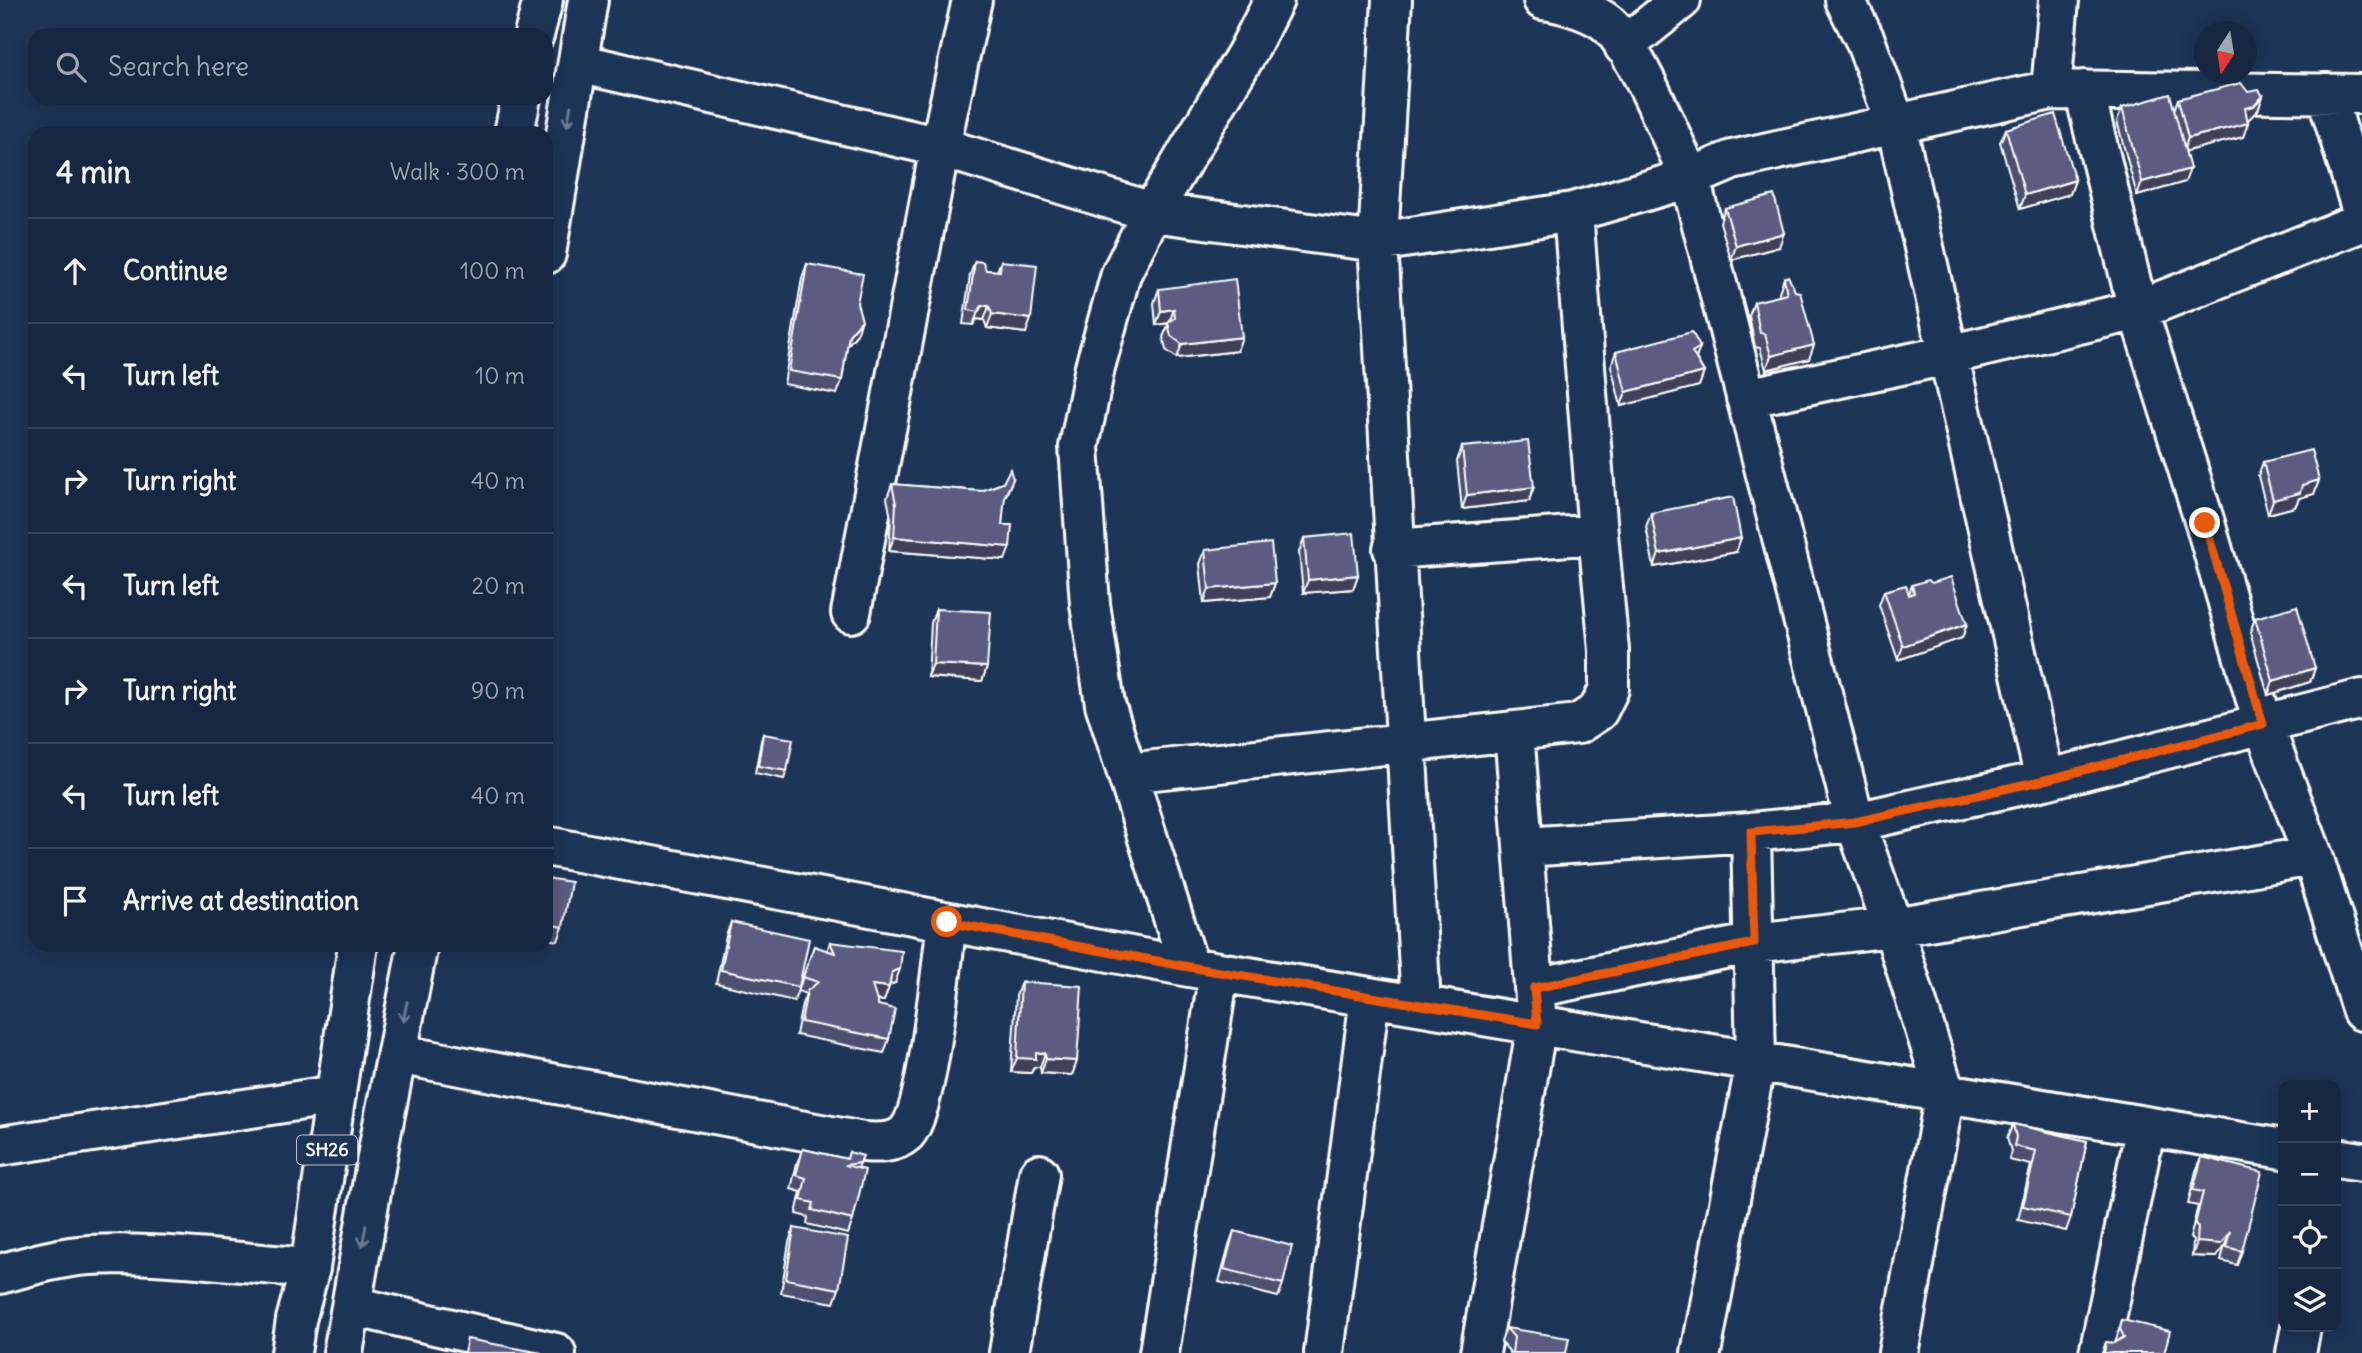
<!DOCTYPE html>
<meta charset="utf-8">
<style>
body{margin:0;font-family:Delius,sans-serif;background:#1f3048;color:#f1f3f6}
.controls{position:absolute;right:21px;bottom:21px;display:grid;overflow:hidden;border-radius:14px;box-shadow:0 4px 18px #0003}
.controls button{width:63px;height:63px;display:grid;place-items:center;padding:0;border:0;border-bottom:2px solid #35445a;background:#162841;color:#f1f3f6;font:35px sans-serif}
.compass{position:absolute;left:2194px;top:21px;width:63px;height:63px;border-radius:50%;background:#162841;box-shadow:0 4px 18px #0003;rotate:192deg}
.stop{position:absolute;width:21px;height:21px;margin:-16px;border:5px solid #ea580c;border-radius:50%;background:#fff}
.stop.end{background:#ea580c;border-color:#fff;box-shadow:0 2px 7px #0008}
.list{margin:0;padding:0;list-style:none}
h2{display:flex;justify-content:space-between;align-items:center;height:91px;margin:0;padding:0 28px;font-size:30px}
h2 small{font-size:23px;font-weight:400;color:#9ea6b1}
.list li{display:grid;grid-template-columns:46px 1fr auto;gap:21px;align-items:center;box-sizing:border-box;height:105px;padding:0 28px;border-top:2px solid #35445a}
.list b{display:block;font-size:26px;white-space:nowrap}
.list em{font-size:23px;font-style:normal;color:#9ea6b1}
.icon{flex:none;width:38px;height:38px;fill:none;stroke:currentColor;stroke-width:2;stroke-linecap:round;stroke-linejoin:round}
.map{position:relative;flex:none;width:2362px;height:1353px;overflow:hidden}
.search{position:absolute;background:#162841;box-shadow:0 4px 18px #0003;left:28px;top:28px;width:525px;height:77px;display:flex;align-items:center;gap:18px;box-sizing:border-box;padding:0 24px;border-radius:21px;color:#9ea6b1;font-size:26px}
.panel{position:absolute;background:#162841;box-shadow:0 4px 18px #0003;left:28px;top:126px;width:525px;height:826px;border-radius:21px}
.map>svg:first-child{display:block}
</style>
<div class="map">
<svg width="2362" height="1353" viewBox="0 0 2362 1353">
<rect width="100%" height="100%" fill="#1d3557"/>
<filter id="ink" filterUnits="userSpaceOnUse"><feTurbulence type="fractalNoise" baseFrequency=".0143" numOctaves="2"/><feDisplacementMap in="SourceGraphic" scale="14" xChannelSelector="R" yChannelSelector="G"/><feConvolveMatrix kernelMatrix="1 2 1 2 8 2 1 2 1" color-interpolation-filters="sRGB"/></filter>
<g filter="url(#ink)">
<g fill="none" stroke-linecap="round" stroke-linejoin="round">
<defs>
<path id="street" d="M1392 0 1378 242 1421 1005
M1543 0C1563 2 1599 13 1612 28 1643 64 1669 134 1690 178L1855 822 1893 927 1945 1093 1898 1353
M1845 0 1865 40 1896 124 2045 780
M1624 46 1681 0
M578 63 940 147 1152 212 1378 242 1573 212 1690 178 1732 160 2051 90 2362 94
M2051 90 2059 0
M2084 90 2138 310 2205 523 2263 724 2313 856 2362 1011
M2326 93 2362 211
M1746 398 1948 355 2138 310 2362 222
M1393 549 1598 534
M851 613 940 147 972 0
M1127 773 1578 724 1598 711 1609 689V650L1598 534 1573 212
M546 846 1189 967 2283 1149
M1524 847 1751 832 1855 822 2045 780 2362 699
M1189 967 1105 704 1090 604 1079 447 1095 367 1121 274 1152 212 1247 53 1274 0
M1534 988 1754 943 1893 927 2313 856
M397 1054 863 1142C877 1143 894 1144 905 1134 928 1114 942 959 947 922
M0 1146 336 1095
M2336 1158 2362 1162
M0 1274C29 1266 59 1257 89 1255 162 1251 237 1263 310 1268
M352 1306 556 1353
M1009 1353 1039 1174
M1159 1353 1219 972
M1324 1353 1370 997
M1480 1353 1537 1024 1514 731
M1701 1353 1756 1061 1751 832
M2099 1353 2146 1126
M2296 1353 2301 1327"/>
<path id="primary" d="M534 35 543 0
M514 133 521 98
M546 254 588 0
M291 1353 296 1320 310 1268 358 945
M343 1353 380 1140 418 945"/>
</defs>
<use href="#street" stroke="#fff" stroke-width="44"/>
<use href="#primary" stroke="#fff" stroke-width="44"/>
<use href="#street" stroke="#1d3557" stroke-width="38"/>
<use href="#primary" stroke="#1d3557" stroke-width="38"/>
</g>
<path fill="#4e4f6e" stroke="#fff" stroke-width="2" d="M2248 92 2263 96 2258 110 2248 120 2243 137 2186 151 2185 182 2137 196 2117 121 2122 108 2174 110 2178 99Z
M2006 129 2075 180 2070 194 2020 209 2000 142Z
M1725 208 1779 247 1731 260 1720 222Z
M975 261 986 270 997 271 1001 261 1026 333 987 328 984 320 977 319 973 325 963 324 970 275Z
M807 264 857 303V334L847 345 842 380 837 394 784 384 802 278Z
M1784 278 1809 359 1766 370 1760 348 1755 347 1749 316 1754 302 1780 296 1779 292Z
M1159 289 1237 351 1177 358 1166 350 1163 337 1169 323 1156 325 1154 303Z
M1700 347 1696 358 1704 372 1699 386 1621 406 1611 366 1616 352Z
M1462 447 1529 501 1462 509 1457 461Z
M2263 462 2319 480 2314 494 2299 498 2295 507 2268 514 2258 476Z
M1013 479 1004 500 1002 525 1005 560 889 551 891 518 887 498 892 484 981 491Z
M1651 513 1736 552 1654 567 1646 527Z
M1304 538 1358 575 1353 589 1303 593 1299 552Z
M1205 550 1275 583 1270 597 1204 603 1200 564Z
M1932 583 1967 624 1962 638 1898 660 1879 605 1884 591 1909 594 1912 585Z
M936 609 987 667 982 681 928 677 931 623Z
M2255 618 2315 668 2310 682 2268 695 2250 632Z
M763 734 787 771 784 779 755 773 761 741Z
M546 878 563 927 558 941 546 939Z
M731 922 799 987 794 1001 716 983 726 936Z
M830 942 895 983 889 985 884 1001 877 1000 889 1039 884 1053 796 1035 802 1004 806 994 798 991 814 946 827 951Z
M1021 982 1077 1061 1072 1075 1041 1073 1040 1067H1034L1031 1073 1011 1072 1016 996Z
M2013 1124 2087 1141 2071 1217 2066 1231 2018 1220 2031 1165 2009 1160 2011 1151 2007 1138Z
M803 1149 847 1159 849 1152 858 1168 853 1220 848 1234 807 1224 808 1217 796 1214 801 1192 791 1189 797 1163Z
M2202 1157 2242 1251 2237 1265 2221 1261 2225 1245 2216 1257 2192 1256 2193 1241 2190 1238 2198 1206 2188 1204 2196 1171Z
M794 1228 839 1289 834 1303 781 1293 789 1242Z
M1234 1231 1283 1284 1278 1297 1219 1282 1229 1245Z
M2122 1320 2164 1353H2102L2106 1342 2115 1343Z
M1506 1328 1566 1353H1509V1351L1501 1342Z"/>
<path fill="#40405a" stroke="#fff" stroke-width="2" d="M2263 96 2258 110 2249 119 2240 122 2245 108Z
M2248 123 2243 137 2183 152 2188 138Z
M2190 169 2185 182 2137 196 2142 182Z
M2075 180 2070 194 2020 209 2025 195Z
M1784 233 1779 247 1731 260 1736 246Z
M982 306H989L984 320 977 319 973 325 978 312Z
M1174 309 1169 323 1156 325 1161 311Z
M992 314 1031 319 1026 333 987 328Z
M862 320 857 334 844 349 849 335Z
M1242 337 1237 351 1177 358 1182 344Z
M1814 345 1809 359 1766 370 1771 356Z
M1700 347 1695 361 1692 352Z
M1704 372 1699 386 1621 406 1626 392Z
M2319 480 2314 494 2299 498 2295 507 2268 514 2273 500 2302 485Z
M1534 487 1529 501 1462 509 1467 495Z
M894 537 1010 547 1005 560 889 551Z
M1741 538 1736 552 1654 567 1659 554Z
M1358 575 1353 589 1303 593 1308 580Z
M1275 583 1270 597 1204 603 1209 589Z
M1967 624 1962 638 1898 660 1903 646Z
M933 664 987 667 982 681 928 677Z
M2315 668 2310 682 2268 695 2273 681Z
M900 969 895 983 886 986 892 972Z
M872 985 889 987 884 1001 867 999Z
M1036 1053H1045L1040 1067H1034L1031 1073 1011 1072 1017 1058Z
M1046 1059 1077 1061 1072 1075 1041 1073Z
M860 1163 855 1177 845 1165Z
M2230 1231 2225 1245 2216 1257 2192 1256 2197 1242Z"/>
<path fill="#5b5c80" stroke="#fff" stroke-width="2" d="M2241 83 2248 92 2259 90 2263 96 2254 106 2245 108 2248 123 2188 138 2178 99Z
M2170 94 2190 169 2142 182 2122 108Z
M2055 114 2075 180 2025 195 2006 129Z
M1774 195 1784 233 1736 246 1725 208Z
M975 261 983 262 986 270 1000 271 1001 261 1037 265 1031 319 992 314 989 306H982L978 312 968 310Z
M807 264 863 274 857 303 862 320 849 335 842 380 789 371Z
M1788 276 1795 291 1800 292 1814 345 1771 356 1765 334 1760 333 1754 302 1787 294 1784 278Z
M1235 279 1242 337 1182 344 1171 336 1168 323 1175 318 1174 309 1161 311 1159 289Z
M1692 332 1700 347 1692 352 1704 372 1626 392 1616 352Z
M1528 441 1534 487 1467 495 1462 447Z
M2311 450 2319 480 2302 485 2300 493 2273 500 2263 462Z
M1010 469 1013 479 1005 496 1002 525H1012L1010 547 894 537 896 504 892 484 981 491 1003 483Z
M1733 497 1741 538 1659 554 1651 513Z
M1354 533 1358 575 1308 580 1304 538Z
M1271 543 1275 583 1209 589 1205 550Z
M1951 577 1967 624 1903 646 1884 591 1906 585 1909 595 1914 593 1912 585 1928 580 1932 583Z
M2297 606 2315 668 2273 681 2255 618Z
M936 609 991 612 987 667 933 664Z
M763 734 793 739 787 771 758 766Z
M546 878 571 882 563 927 546 924Z
M731 922 809 939 799 987 721 970Z
M830 942 902 951 900 969 892 972 889 987 872 985 878 1005 895 1009 889 1039 801 1022 807 991 818 982 803 977 814 946 835 953Z
M1021 982 1082 986 1077 1061 1046 1059 1045 1053H1036V1059L1017 1058Z
M2013 1124 2087 1141 2071 1217 2023 1206 2036 1151 2014 1146 2016 1137Z
M803 1149 847 1159 849 1152 863 1156 860 1163 845 1165 865 1170 853 1220 812 1210 814 1203 801 1200 806 1178 796 1175Z
M2202 1157 2262 1172 2242 1251 2226 1247 2230 1231 2221 1244 2197 1242 2198 1227 2195 1224 2203 1192 2193 1190Z
M794 1228 848 1238 839 1289 786 1279Z
M1234 1231 1292 1246 1283 1284 1224 1269Z
M2122 1320 2170 1331 2164 1353H2104L2106 1342 2114 1343 2124 1337 2120 1329Z
M1506 1328 1569 1338 1566 1353H1512L1514 1337Z
M467 1339 542 1353H464Z"/>
<defs><path id="oneway-shaft" d="M-6 0H5M1.5-3L5.5 0L1.5 3" fill="none" stroke-width="1.6" stroke-linecap="round" stroke-linejoin="round" transform="scale(1.75)"/></defs>
<g stroke="#6c7c92">
<use href="#oneway-shaft" transform="translate(569 116) rotate(100)"/>
<use href="#oneway-shaft" transform="translate(405 1012) rotate(101)"/>
<use href="#oneway-shaft" transform="translate(364 1236) rotate(100)"/>
</g>
</g>
<g fill="none" stroke-linecap="round" stroke-linejoin="round" filter="url(#ink)">
<path stroke="#ea580c" stroke-width="9" d="M947 922 1189 967 1537 1024 1534 988 1754 943 1751 832 1855 822 2045 780 2263 724 2205 523"/>
</g>
<g text-anchor="middle" stroke-width="5" stroke-linejoin="round" paint-order="stroke">
<rect fill="#1d3557" stroke="#bbc2cd" stroke-width="2" x="297" y="1135.5" width="60" height="29" rx="5"/>
<g font-size="18" font-weight="bold" fill="#fff">
<text x="327" y="1156">SH26</text>
</g>
</g>
</svg>
<div class="controls">
<button>+</button>
<button>−</button>
<button><svg class="icon" aria-label="locate" viewBox="0 0 24 24"><circle cx="12" cy="12" r="6"/><path d="M12 2v4M12 18v4M2 12h4M18 12h4"/></svg></button>
<button><svg class="icon" aria-label="layers" viewBox="0 0 24 24"><path d="M12 4l9 5-9 5-9-5zM3 14l9 5 9-5"/></svg></button>
</div>
<svg class="compass" viewBox="-18 -18 36 36"><path d="M0-13l5 13h-10z" fill="#e53935"/><path d="M0 13l5-13h-10z" fill="#9ea6b1"/></svg>
<div class="stop" style="left:947px;top:922px"></div>
<div class="stop end" style="left:2205px;top:523px"></div>
<div class="search"><svg class="icon" aria-label="search" viewBox="0 0 24 24"><circle cx="10" cy="10" r="6"/><path d="M15 15l6 6"/></svg>Search here</div>
<section class="panel">
<h2>4 min<small>Walk · 300 m</small></h2>
<ul class="list">
<li><svg class="icon" aria-label="ahead" viewBox="0 0 24 24"><path d="M12 20V5M6 11l6-6 6 6"/></svg><div><b>Continue</b></div><em>100 m</em></li>
<li><svg class="icon" aria-label="left" viewBox="0 0 24 24"><path d="M17 20v-9H6M10 6l-5 5 5 5"/></svg><div><b>Turn left</b></div><em>10 m</em></li>
<li><svg class="icon" aria-label="right" viewBox="0 0 24 24"><path d="M7 20v-9h11M14 6l5 5-5 5"/></svg><div><b>Turn right</b></div><em>40 m</em></li>
<li><svg class="icon" aria-label="left" viewBox="0 0 24 24"><path d="M17 20v-9H6M10 6l-5 5 5 5"/></svg><div><b>Turn left</b></div><em>20 m</em></li>
<li><svg class="icon" aria-label="right" viewBox="0 0 24 24"><path d="M7 20v-9h11M14 6l5 5-5 5"/></svg><div><b>Turn right</b></div><em>90 m</em></li>
<li><svg class="icon" aria-label="left" viewBox="0 0 24 24"><path d="M17 20v-9H6M10 6l-5 5 5 5"/></svg><div><b>Turn left</b></div><em>40 m</em></li>
<li><svg class="icon" aria-label="arrive" viewBox="0 0 24 24"><path d="M6 21V4h12l-3 4 3 4H6"/></svg><div><b>Arrive at destination</b></div></li>
</ul>
</section>
</div>
